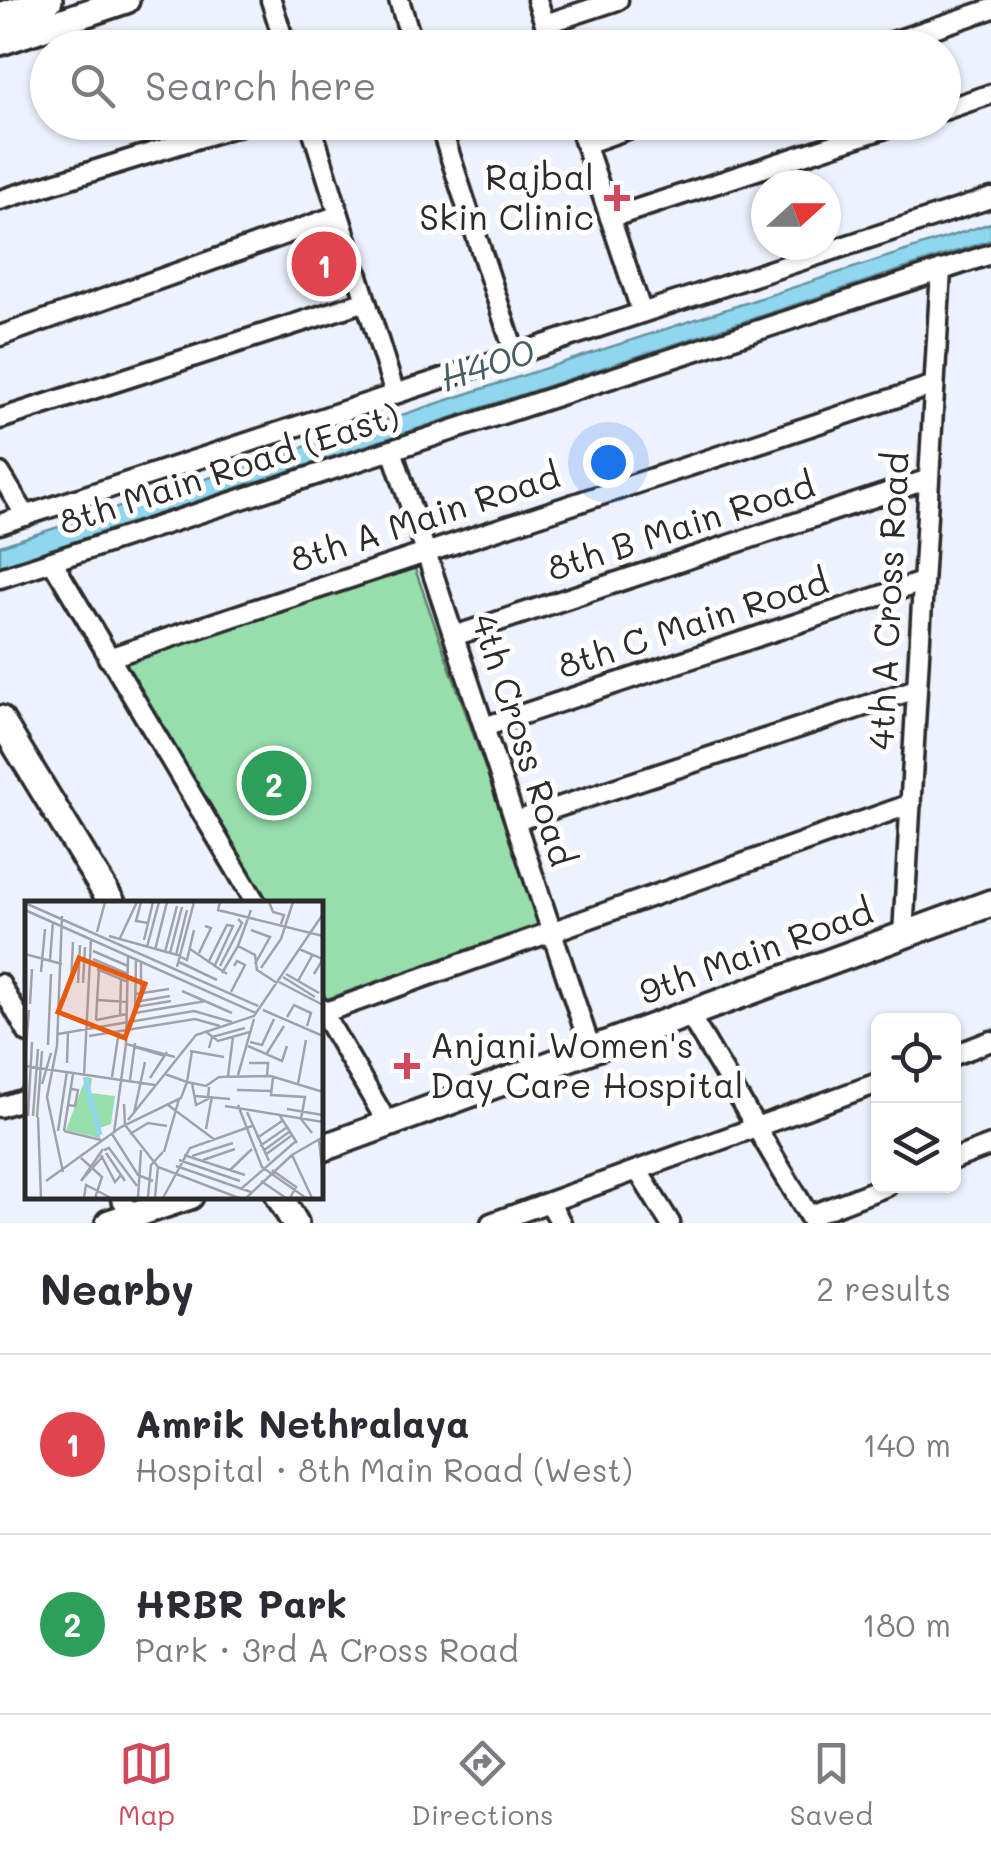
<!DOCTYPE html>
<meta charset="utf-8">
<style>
body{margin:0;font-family:Mali,sans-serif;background:#f2f2f3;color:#2b2b33}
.controls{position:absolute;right:30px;bottom:30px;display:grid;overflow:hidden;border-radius:15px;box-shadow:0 2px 8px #0004}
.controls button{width:90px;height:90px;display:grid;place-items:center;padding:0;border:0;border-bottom:2px solid #e1e1e2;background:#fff;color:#2b2b33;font:50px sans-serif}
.compass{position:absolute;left:751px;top:170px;width:90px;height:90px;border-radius:50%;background:#fff;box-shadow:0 2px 8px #0004;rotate:69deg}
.you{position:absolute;left:608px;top:462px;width:35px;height:35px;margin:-25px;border:8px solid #fff;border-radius:50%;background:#1a73e8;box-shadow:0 0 0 15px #1a73e833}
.badge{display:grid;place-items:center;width:65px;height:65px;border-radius:50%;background:#d1495b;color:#fff;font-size:32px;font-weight:700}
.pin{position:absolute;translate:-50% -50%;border:5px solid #fff;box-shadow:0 2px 10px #0006}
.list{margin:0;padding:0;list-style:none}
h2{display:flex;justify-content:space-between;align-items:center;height:130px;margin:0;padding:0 40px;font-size:42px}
h2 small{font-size:32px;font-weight:400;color:#7c7c81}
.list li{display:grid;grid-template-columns:65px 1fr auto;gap:30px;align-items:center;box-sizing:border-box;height:180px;padding:0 40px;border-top:2px solid #e1e1e2}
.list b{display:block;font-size:38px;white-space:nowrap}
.list p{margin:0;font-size:32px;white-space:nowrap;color:#7c7c81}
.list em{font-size:32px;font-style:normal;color:#7c7c81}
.icon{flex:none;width:55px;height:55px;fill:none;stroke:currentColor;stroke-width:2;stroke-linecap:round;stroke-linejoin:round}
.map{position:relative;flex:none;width:991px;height:1223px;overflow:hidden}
.search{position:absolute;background:#fff;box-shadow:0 2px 8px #0004;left:30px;right:30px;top:30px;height:110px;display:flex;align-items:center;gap:25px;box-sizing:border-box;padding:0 35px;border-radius:55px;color:#7c7c81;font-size:38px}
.sheet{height:490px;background:#fff}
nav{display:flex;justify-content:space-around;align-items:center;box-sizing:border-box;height:140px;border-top:2px solid #e1e1e2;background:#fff;font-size:28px;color:#7c7c81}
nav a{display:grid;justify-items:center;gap:5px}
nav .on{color:#d1495b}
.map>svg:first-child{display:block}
</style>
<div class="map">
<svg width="991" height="1223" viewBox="0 0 991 1223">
<rect width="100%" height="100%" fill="#eef2fe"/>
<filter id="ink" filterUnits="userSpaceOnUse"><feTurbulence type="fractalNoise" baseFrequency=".01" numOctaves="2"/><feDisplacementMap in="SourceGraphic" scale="20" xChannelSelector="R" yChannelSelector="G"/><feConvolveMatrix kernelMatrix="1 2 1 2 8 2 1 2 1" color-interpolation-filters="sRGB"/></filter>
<g filter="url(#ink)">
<path fill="#96deac" stroke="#60846c" stroke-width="2.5" d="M413 563 540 924 327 999 320 988V903H269L124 663Z"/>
<path fill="#8ed7ef" stroke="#6692a1" stroke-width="2.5" d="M991 223V240L0 566V546Z"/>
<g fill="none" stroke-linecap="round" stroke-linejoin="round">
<defs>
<path id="street" d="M271 0 286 48
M399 0 414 48
M537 0 553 48
M545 24 618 0
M874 48 991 9
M944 110 991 94
M310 122 395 394
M439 122 515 354
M578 122 642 313
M585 144 648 122
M0 200 250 122
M610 218 904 122
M0 336 339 215
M0 419 366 301
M392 450 591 1050
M0 473 26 516
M0 524 991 198
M52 561 256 903
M0 578 991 254
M454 636 929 479
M108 658 934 385
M484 727 922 582
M516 821 916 689
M903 935 941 270
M0 984 28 1033
M320 1008 388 1124
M323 1013 911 804
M689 1014 813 1223
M954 1055 991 1041
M0 1107 28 1098
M954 1159 991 1145
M638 1171 670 1223
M120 1196 136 1223
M549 1202 561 1223
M809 1216 887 1186
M491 1223 878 1083"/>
<path id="secondary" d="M0 16 49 0
M0 42 126 0
M0 719 112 903
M320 1149 991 903
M279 1196 295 1223
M109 1223 190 1196"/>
</defs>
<use href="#street" stroke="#2b2b2b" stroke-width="25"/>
<use href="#secondary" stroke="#2b2b2b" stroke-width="32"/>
<use href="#street" stroke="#fff" stroke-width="18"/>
<use href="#secondary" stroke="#fff" stroke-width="25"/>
</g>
</g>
<g fill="#d1495b" stroke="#fff" stroke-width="4">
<path d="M612 183h10v10h10v10h-10v10h-10v-10h-10v-10h10z"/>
<path d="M402 1051h10v10h10v10h-10v10h-10v-10h-10v-10h10z"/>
</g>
<g text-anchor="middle" stroke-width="10" stroke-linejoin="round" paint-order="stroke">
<g font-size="35" fill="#2b2b2b" stroke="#fff" text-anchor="end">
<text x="594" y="190">Rajbal<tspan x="594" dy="40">Skin Clinic</tspan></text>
<text x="430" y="1058" text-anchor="start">Anjani Women's<tspan x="430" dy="40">Day Care Hospital</tspan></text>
</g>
<g font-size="35" fill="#2b2b2b" stroke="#fff">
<text transform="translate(229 469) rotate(-18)" y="12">8th Main Road (East)</text>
<text transform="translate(425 518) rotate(-18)" y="12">8th A Main Road</text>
<text transform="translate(681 527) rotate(-18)" y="12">8th B Main Road</text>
<text transform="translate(889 601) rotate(-87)" y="12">4th A Cross Road</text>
<text transform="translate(693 624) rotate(-18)" y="12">8th C Main Road</text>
<text transform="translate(523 740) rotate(72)" y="12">4th Cross Road</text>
<text transform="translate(756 952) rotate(-20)" y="12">9th Main Road</text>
</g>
<g font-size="38" font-style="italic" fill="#495f66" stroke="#fff">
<text transform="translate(487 365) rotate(-18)" y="13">H400</text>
</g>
</g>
<g transform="translate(25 901)">
<rect width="298" height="298" fill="#eef2fe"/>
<path d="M61 176 67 177 65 192 90 195 86 223 75 227V237L41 229Z" fill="#96deac"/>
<path fill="none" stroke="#8ed7ef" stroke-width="5" d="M60 176 75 234"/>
<path fill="none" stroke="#a0a2aa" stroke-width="2.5" d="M116 1 111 20 123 22M195 1 193 9 298 35M244 1 248 11 259 14 256 23M0 2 233 105M0 9 231 112M226 9 213 45 230 54 232 69 252 82M37 15 32 145 22 196 38 271M226 29 245 36 230 63M72 31 80 1M84 35 156 55M95 37 112 1M119 39 128 1M122 46 134 1M165 48 202 73M274 48 298 58 289 73M130 49 142 1M68 50 103 65M140 51 152 5M145 52 157 6M174 52 186 27 180 25M0 53 37 63M151 54 162 9M156 56 162 59 169 29M68 58 103 73M25 59 28 21M116 61V92M154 61 192 79M183 62 202 24 208 25 189 66M195 65 217 22 213 18M152 66 169 1M236 67 256 38 268 1M72 68 103 81M16 71 20 28M197 72 213 45M261 73 294 92M258 76 290 96M273 80 288 53M254 81 298 104M46 82 48 41M53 82 55 44M58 82 60 46M157 90 207 112M206 91 220 64 212 60 209 65M111 93 144 88M72 99 103 101M110 101 145 95M5 103 7 68M110 106 146 100M238 109 298 135M110 112 181 100M110 114 111 58M95 115 96 78M262 116 269 104 286 112 282 125M71 119 74 68M71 119 102 113M180 130 193 140 225 131M33 133 169 110 207 121M64 135 170 118 195 125M225 141 237 144 249 118M101 143 150 156M23 144 26 73M223 145 257 160 262 145M110 146 140 155M184 147 187 136 220 127M165 150 199 156M242 152 259 125M0 159 4 109M42 162 43 131M224 162H243L242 175M0 165 130 184M140 173 162 181 167 150M213 174 229 118M59 175 66 38M203 175 208 136M87 176 94 130M248 176 246 194 280 196 276 218 287 232M125 177 142 151M105 179 110 142M167 182 171 204 183 198 184 186M17 183 26 152M273 183 281 139M212 189 246 190M170 195 205 198M99 203 100 224 133 266 214 297M43 204 50 205 53 189 46 188M143 204 190 239M213 204 237 266 281 297M200 205 298 221M262 208 298 214M222 211 244 260M109 212 120 161M3 215 7 141M8 215 13 148M255 215 272 242M12 216 17 150M13 216 16 297M103 219 171 134 229 115 298 13M181 228 187 195M33 230 42 170M39 230 48 173M39 230 76 239M89 232 101 143 103 55M87 233 113 274 128 280M105 233 123 222 142 225M232 237 257 220M294 239 298 276M235 245 261 227M78 248 56 280 78 255M79 249 84 247 112 285M238 250 264 231M139 251 154 198M81 252 100 280M76 254 90 281 96 274M159 254 220 274M240 254 266 235M167 255 208 242M56 257 77 276 70 297M154 259 215 280M178 259 210 248M151 265 226 291M205 269 227 248M247 269 271 286 265 297M21 280 96 226 156 197 162 181 181 185 194 176 246 175 298 191M236 280 261 297M217 287 271 240M123 296 126 264 138 251M130 296 133 266M59 297 61 284 86 297M113 297 116 249M138 297 165 247 227 225M221 297 267 254M287 297 267 254 298 236"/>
<path fill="#e8590c" fill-opacity="0.15" stroke="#e8590c" stroke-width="5" d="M54 57 120 83 100 137 33 111Z"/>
<rect width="298" height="298" fill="none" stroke="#2b2b2b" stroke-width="5"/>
</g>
</svg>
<div class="controls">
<button><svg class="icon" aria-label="locate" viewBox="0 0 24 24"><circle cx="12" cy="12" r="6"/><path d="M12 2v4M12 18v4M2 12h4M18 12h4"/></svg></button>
<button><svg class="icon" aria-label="layers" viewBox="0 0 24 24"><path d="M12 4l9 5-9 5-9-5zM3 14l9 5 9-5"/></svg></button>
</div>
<svg class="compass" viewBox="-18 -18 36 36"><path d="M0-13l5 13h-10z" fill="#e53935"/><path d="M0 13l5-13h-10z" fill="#7c7c81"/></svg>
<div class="you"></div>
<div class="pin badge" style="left:324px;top:264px;background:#e0444e">1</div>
<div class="pin badge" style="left:274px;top:783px;background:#2e9e5b">2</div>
<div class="search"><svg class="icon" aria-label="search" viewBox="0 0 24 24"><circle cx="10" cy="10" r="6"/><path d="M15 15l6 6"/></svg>Search here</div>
</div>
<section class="sheet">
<h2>Nearby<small>2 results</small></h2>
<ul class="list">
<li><span class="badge" style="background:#e0444e">1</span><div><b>Amrik Nethralaya</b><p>Hospital · 8th Main Road (West)</p></div><em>140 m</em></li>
<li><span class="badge" style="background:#2e9e5b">2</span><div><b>HRBR Park</b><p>Park · 3rd A Cross Road</p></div><em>180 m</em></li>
</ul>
</section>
<nav>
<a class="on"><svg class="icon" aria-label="map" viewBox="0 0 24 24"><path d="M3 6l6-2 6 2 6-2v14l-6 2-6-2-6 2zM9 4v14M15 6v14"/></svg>Map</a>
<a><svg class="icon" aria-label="directions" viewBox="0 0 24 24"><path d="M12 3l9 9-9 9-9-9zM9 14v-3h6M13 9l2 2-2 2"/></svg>Directions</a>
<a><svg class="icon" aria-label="saved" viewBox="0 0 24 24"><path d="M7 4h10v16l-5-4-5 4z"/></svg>Saved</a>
</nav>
